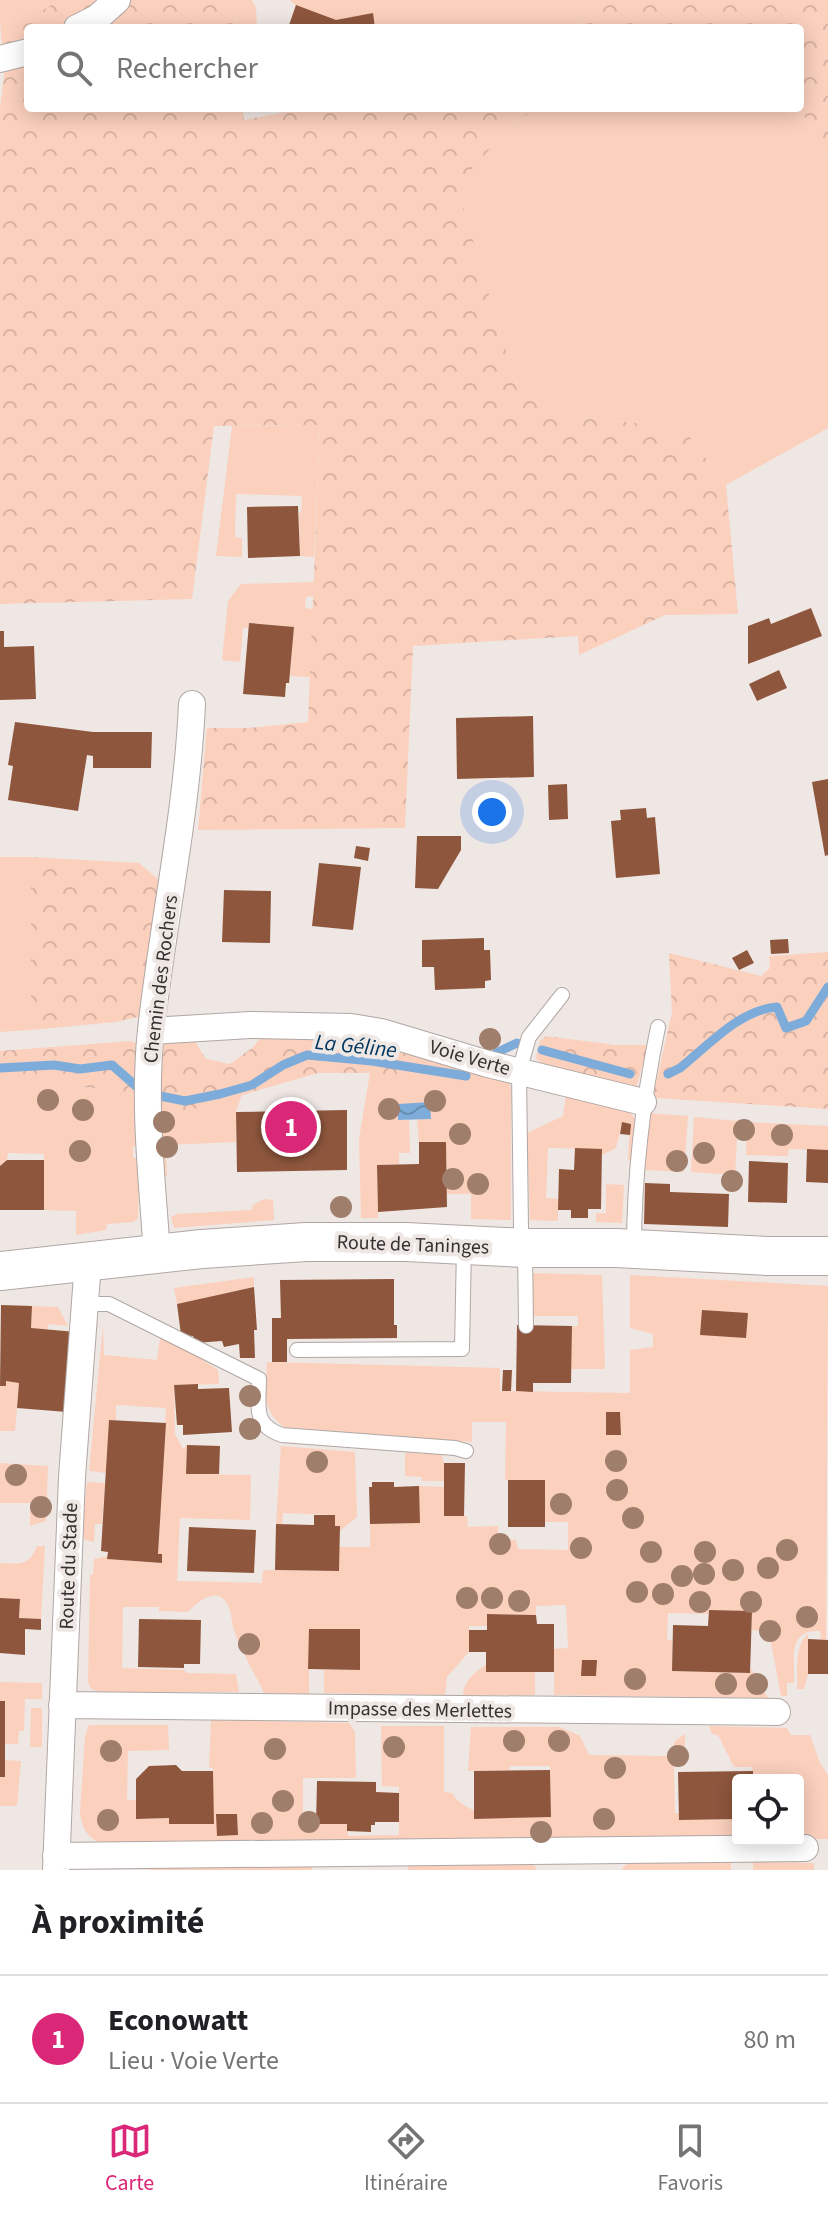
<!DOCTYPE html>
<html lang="fr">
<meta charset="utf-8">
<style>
body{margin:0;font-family:"Source Sans 3",sans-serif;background:#f6f6f6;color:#202124}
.controls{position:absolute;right:24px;bottom:24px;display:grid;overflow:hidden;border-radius:8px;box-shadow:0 4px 20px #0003}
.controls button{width:72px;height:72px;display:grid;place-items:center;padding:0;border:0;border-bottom:2px solid #e0e0e0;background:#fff;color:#202124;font:40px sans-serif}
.you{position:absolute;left:492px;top:812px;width:28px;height:28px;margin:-20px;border:6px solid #fff;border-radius:50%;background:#1a73e8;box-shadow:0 0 0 12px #1a73e833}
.badge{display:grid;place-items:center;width:52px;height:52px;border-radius:50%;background:#db2777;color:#fff;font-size:26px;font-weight:700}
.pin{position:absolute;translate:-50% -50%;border:4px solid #fff;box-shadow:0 2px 8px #0006}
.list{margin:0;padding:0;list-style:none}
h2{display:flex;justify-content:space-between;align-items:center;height:104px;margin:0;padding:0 32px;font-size:34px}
h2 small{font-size:26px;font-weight:400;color:#757577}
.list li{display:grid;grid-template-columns:52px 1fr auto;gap:24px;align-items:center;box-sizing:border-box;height:128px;padding:0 32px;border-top:2px solid #e0e0e0}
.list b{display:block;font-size:30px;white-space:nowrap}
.list p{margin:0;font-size:26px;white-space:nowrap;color:#757577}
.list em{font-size:26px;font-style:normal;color:#757577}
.icon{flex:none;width:44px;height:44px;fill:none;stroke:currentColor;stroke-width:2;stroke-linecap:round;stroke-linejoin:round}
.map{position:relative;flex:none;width:828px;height:1870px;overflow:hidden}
.search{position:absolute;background:#fff;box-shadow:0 4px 20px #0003;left:24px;right:24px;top:24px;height:88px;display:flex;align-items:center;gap:20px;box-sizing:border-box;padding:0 28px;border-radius:8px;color:#757577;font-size:30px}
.sheet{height:232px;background:#fff}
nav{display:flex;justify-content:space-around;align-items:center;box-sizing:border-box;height:112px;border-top:2px solid #e0e0e0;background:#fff;font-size:22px;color:#757577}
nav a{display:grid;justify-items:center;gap:4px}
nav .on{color:#db2777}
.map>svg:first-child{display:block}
</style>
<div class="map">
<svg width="828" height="1870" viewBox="0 0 828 1870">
<defs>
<pattern id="forest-crowns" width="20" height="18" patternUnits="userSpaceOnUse" patternTransform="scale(2)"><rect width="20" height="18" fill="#fbd0bd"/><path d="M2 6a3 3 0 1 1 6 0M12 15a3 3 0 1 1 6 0" fill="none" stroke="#d8b3a3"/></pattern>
<pattern id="water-waves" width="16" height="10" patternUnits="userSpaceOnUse" patternTransform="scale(2)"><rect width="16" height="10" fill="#7eacda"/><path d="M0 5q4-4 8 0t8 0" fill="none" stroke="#688db1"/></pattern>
</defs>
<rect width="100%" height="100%" fill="#efe7e3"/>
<path fill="#fbd0bd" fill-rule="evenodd" d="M0 0H60L36 15 0 20Z
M230 0H252L256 8 257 28H237Z
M290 0H580L584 21 574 28H288L296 6Z
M537 108H800L828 162V428L726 485 682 427 557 416 518 391 456 186 510 126Z
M320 425 314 557 300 556 299 513 301 512 302 496 236 494 235 537 242 538V557L216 556 232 426Z
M314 582 313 596 306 597 305 608 313 609 310 677 290 676 294 627 249 623 248 628H243L240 662 222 660 228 601 241 584Z
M0 857H31V1030L0 1032Z
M370 1073 494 1074 507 1077 511 1088V1220L471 1219V1194H447L446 1142H419L417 1119H431L430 1102 399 1120H409L410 1153H399V1164L377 1165 378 1218H361L359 1139Z
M0 1078C26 1079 51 1085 77 1087 107 1090 110 1083 139 1098V1146H133V1158H139L138 1218 133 1222 107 1224 106 1230 76 1235V1211L44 1210V1154L8 1153 7 1160 0 1166Z
M242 1094 236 1112V1142L166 1145 167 1176H158L156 1115 180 1113Z
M566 1096 630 1112 635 1119 633 1159 628 1161 630 1123H622L616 1148 602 1155V1149L548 1148 546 1198 558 1199V1221L530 1220 527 1133 563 1116Z
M649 1113 688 1116 684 1172 645 1170Z
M694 1117 738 1121 735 1175 691 1172Z
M747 1122 828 1126V1150L789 1149 788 1156 746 1155Z
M606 1184 624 1185 622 1223 596 1222V1213H606Z
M264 1199 273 1200 274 1220 174 1228 171 1217 177 1214 251 1210 253 1205Z
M533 1273 602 1275 605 1369H571L572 1326H578V1316H533V1293H530Z
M630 1275 828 1286 826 1640H821L820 1631C787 1629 795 1658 794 1683H787V1696H781L769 1632 752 1630V1611L709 1610 708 1614 668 1613 667 1640H672V1671L750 1673 751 1668 768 1698 554 1695V1649L568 1648 566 1605 536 1606V1615L488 1614 487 1626H469V1652L447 1677 445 1695 324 1693V1670H360V1629H309V1694L264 1693C254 1672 241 1651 234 1630 231 1622 232 1613 228 1605 218 1585 198 1601 188 1612L159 1611V1607H123L122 1668 184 1670 187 1673 236 1674 239 1692H100L91 1689 88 1682 90 1575H93L94 1559 108 1556V1559L161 1563 162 1554H158L166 1408 116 1405V1420H109L106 1473 89 1471 103 1325 104 1355 157 1360 160 1338 174 1341 218 1370 219 1384 174 1385 175 1434 183 1449 187 1445 186 1474 251 1475 250 1520 180 1518 177 1581 262 1583 263 1570 339 1571V1547H370V1524L419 1523V1486L444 1487V1516H467L468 1527 498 1526V1540H516L518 1549 568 1550V1522H545V1480H505L506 1422H472V1442L284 1427C260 1408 266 1391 267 1362L500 1368V1391L630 1393V1350L653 1347V1334L630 1328Z
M254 1277V1287L177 1304 174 1288Z
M32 1306 58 1307 68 1326 48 1324 47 1330 31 1328Z
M6 1381 19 1383 15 1431H0V1386H6Z
M281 1446 355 1452 357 1517 340 1531V1526H335V1515L283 1513 282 1524H276Z
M405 1453 441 1454 444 1463V1481H422V1477L405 1476Z
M0 1463 48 1466 46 1521 30 1526V1503H0Z
M87 1482 105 1483 102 1524H95L94 1542 85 1540 82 1535Z
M37 1546H45L41 1619 19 1618 20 1599 0 1598V1563C20 1564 29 1566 37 1546Z
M808 1634V1674L804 1689H797C798 1672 794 1645 808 1634Z
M486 1665V1672H535V1695H463C464 1681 474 1672 486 1665Z
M0 1682 42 1683V1699H25L24 1731H19L18 1744H5V1702L0 1701Z
M31 1708H42V1747H30Z
M211 1720 349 1723 355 1732 356 1778H303V1824H347L348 1836 399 1835V1787L382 1786 381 1726H444V1792L452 1793C469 1822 521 1815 551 1817L550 1766H510L509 1770 468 1771 471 1727H560L580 1736 589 1755 670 1756 675 1741 685 1734V1766H674L675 1813H679L680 1820 738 1819V1839L102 1843C87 1838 82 1828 80 1812L85 1736 89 1725H168L169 1750 128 1751 127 1800H136L137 1819 169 1818 170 1824H213V1768L209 1767ZM237 1814 238 1835 217 1836V1815Z
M709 1726 787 1728 791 1735H810L820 1763 828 1775V1839H798V1780H753L752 1767H734L718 1735 712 1734Z
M5 1760 21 1761 17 1806H0V1777L5 1776Z
M731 1862V1870H622L623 1867 629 1863Z
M753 1862 814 1863V1870H753Z
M460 1865H534L537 1870H408V1866Z
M312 1866V1870H149V1867Z"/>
<path fill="url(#forest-crowns)" d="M60 0H230L237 28H28V108H243L244 120 306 108H537L510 126 457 186 518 391 557 416 682 427 726 485 738 614 665 615 579 655 578 636 413 646 405 828 198 830 207 728H248L308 722 320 425 214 426 192 599 0 604V108L4 76 0 20 35 15Z
M580 0H828V162L800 108V28H574L584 21Z
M31 857 139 863 160 881 142 1016 116 1022 31 1030Z
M828 952V1109L656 1098 654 1092 672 1012 669 953 761 976 770 968 769 956Z
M266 1032 374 1040 494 1074 472 1088 370 1073H318L180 1113 156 1115 163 1043 191 1035 206 1059 230 1064 252 1048Z
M546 1036 616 1045H648L636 1089 542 1065 536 1058 540 1041Z
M130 1041 138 1044 139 1098C110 1083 107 1090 77 1087 51 1085 26 1079 0 1078V1051Z"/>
<path fill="url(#water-waves)" d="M430 1102 431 1119 398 1120V1104Z"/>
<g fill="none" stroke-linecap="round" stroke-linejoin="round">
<path stroke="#7eacda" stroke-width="9" d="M542 1050 630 1074
M496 1053 517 1043
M0 1068 54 1065 80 1069 112 1065 137 1087
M668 1074 680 1068C709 1045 739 1010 777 1007L786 1028 806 1021 828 987
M155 1095 185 1101 220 1094 252 1085 283 1065 307 1055 372 1061 466 1076"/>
</g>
<path fill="#8e563d" d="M296 5 336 20 373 13 375 28H288Z
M298 506 300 556 248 558 247 507Z
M811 608 822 636 748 664V626L769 618 771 624Z
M249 623 294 627 289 683H286L285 697 243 694Z
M0 631H4V647L34 646 36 699 0 700Z
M779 670 787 688 757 701 749 684Z
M533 716 534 777 457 779 456 718Z
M15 722 93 732H152L151 768H93V756L87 755 78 811 8 800 13 766 8 765Z
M828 779V855L825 856 812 782Z
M567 784 568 819 549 820 548 785Z
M646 808 647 818 655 817 660 874 616 878 611 821 621 820 620 810Z
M417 836H461V850L438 889 415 888Z
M356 846 370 848 368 861 354 858Z
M319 863 361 867 353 930 312 926Z
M224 890 271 891 270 943 222 942Z
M484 938V950H490L491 980 485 981V988L435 990 434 967H422V940Z
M788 939 789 953 771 954 770 940Z
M747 950 754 963 739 970 732 958Z
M347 1110V1170L237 1172 236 1112Z
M622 1122 631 1124 630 1135 620 1134Z
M419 1142H446L447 1207 378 1212 377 1165 419 1164Z
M575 1148 602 1149 601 1209H588V1218H571V1210H558L559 1169 574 1170Z
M807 1149 828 1150V1183L806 1182Z
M7 1160H44V1210H0V1166Z
M749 1161 788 1163 787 1203 748 1202Z
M645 1183 670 1184V1192L729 1194 728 1227 644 1224Z
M394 1279V1325H397V1338L287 1339V1362H272V1318H281L280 1280Z
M254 1287 257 1330H254L255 1358H240L239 1344 224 1347 222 1341 195 1343 193 1336 181 1335 177 1304Z
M1 1305 32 1306 31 1328 76 1332 67 1412 17 1408 19 1383 6 1381V1386H0Z
M702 1310 748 1313 746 1338 700 1335Z
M517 1325 572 1326 571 1383H533V1392L516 1391Z
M503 1370H512L511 1391H502Z
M198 1384V1389L229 1388 232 1432 183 1435V1425H177L174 1385Z
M606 1412H620L621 1435H606Z
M109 1420 166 1423 158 1554H162V1563L107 1559 108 1552 101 1551Z
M187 1445 220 1446 219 1474H186Z
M444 1463H465L464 1516H444Z
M508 1480H545V1527H508Z
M372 1482H394V1487L419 1486 420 1523 370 1524 369 1487H372Z
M314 1515H335V1526H340L339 1571 275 1570 276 1524 314 1525Z
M189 1527 256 1530 254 1573 187 1571Z
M0 1598 20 1599 19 1618 41 1619V1630L25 1629V1655L0 1653Z
M709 1610 752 1611 750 1673 672 1671 673 1625 708 1626Z
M487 1614 536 1615 537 1624H554V1672H486V1652H469V1630H487Z
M139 1619 201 1620 200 1664H184V1668L138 1667Z
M309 1629H360V1670L308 1669Z
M808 1639 828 1640V1674H808Z
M582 1660H597L596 1676H581Z
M0 1701H5V1777H0Z
M176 1765 182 1771H213L214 1824H169V1818L136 1819V1779L149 1766Z
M550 1770 551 1817 474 1819V1771Z
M753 1771V1780H738V1819L679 1820 678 1772Z
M317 1781 376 1782V1792L399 1793V1822H375V1825H371V1832L347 1831V1824H316Z
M216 1814H237L238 1835 217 1836Z"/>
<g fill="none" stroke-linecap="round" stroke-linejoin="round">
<defs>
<path id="service" d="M634 1249C634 1174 643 1100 658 1027
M86 1304H109L259 1379C259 1406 252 1425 282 1435L455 1448 466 1451
M526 1326 525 1248 521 1228 519 1071 529 1037 562 995
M297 1350 462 1349 464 1247"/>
<path id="minor" d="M77 28 97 18 117 0
M0 59 28 52
M151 1031 250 1025 351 1027 381 1032 488 1064 643 1102
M157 1254C152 1179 143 1104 151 1030 163 921 187 814 192 704
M62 1705 777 1712
M56 1856 805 1848
M56 1870 72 1477 88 1262"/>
<path id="secondary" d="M0 1271 202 1249 306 1242H406L525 1248H616L767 1256H828"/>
</defs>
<use href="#service" stroke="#b0a7a4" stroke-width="16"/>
<use href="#minor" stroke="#b0a7a4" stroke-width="28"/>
<use href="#secondary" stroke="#b0a7a4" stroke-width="40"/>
<use href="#service" stroke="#fff" stroke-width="14"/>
<use href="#minor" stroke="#fff" stroke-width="26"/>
<use href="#secondary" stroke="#fff" stroke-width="38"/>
</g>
<g fill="#a07e6c">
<circle cx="490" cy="1039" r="11"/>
<circle cx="48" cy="1100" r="11"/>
<circle cx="435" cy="1101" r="11"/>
<circle cx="389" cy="1109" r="11"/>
<circle cx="83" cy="1110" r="11"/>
<circle cx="164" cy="1122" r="11"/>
<circle cx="744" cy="1130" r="11"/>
<circle cx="460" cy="1134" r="11"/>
<circle cx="782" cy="1135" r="11"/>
<circle cx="167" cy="1147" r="11"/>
<circle cx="80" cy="1151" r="11"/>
<circle cx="704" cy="1153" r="11"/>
<circle cx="677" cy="1161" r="11"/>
<circle cx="453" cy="1179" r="11"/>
<circle cx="732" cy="1181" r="11"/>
<circle cx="478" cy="1184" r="11"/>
<circle cx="341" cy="1207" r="11"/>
<circle cx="250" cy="1396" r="11"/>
<circle cx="250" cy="1429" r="11"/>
<circle cx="616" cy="1461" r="11"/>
<circle cx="317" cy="1462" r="11"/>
<circle cx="16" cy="1475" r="11"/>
<circle cx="617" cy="1490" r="11"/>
<circle cx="561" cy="1504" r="11"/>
<circle cx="41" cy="1507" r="11"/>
<circle cx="633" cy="1518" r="11"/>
<circle cx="500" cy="1544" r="11"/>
<circle cx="581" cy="1548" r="11"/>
<circle cx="787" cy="1550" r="11"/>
<circle cx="651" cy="1552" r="11"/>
<circle cx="705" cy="1552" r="11"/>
<circle cx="768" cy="1568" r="11"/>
<circle cx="733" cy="1570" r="11"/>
<circle cx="704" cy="1574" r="11"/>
<circle cx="682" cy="1576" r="11"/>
<circle cx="637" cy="1592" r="11"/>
<circle cx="663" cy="1594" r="11"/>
<circle cx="467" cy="1598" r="11"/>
<circle cx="492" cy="1598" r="11"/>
<circle cx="519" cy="1601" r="11"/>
<circle cx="700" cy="1602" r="11"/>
<circle cx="751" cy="1602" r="11"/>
<circle cx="807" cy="1617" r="11"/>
<circle cx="770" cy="1631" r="11"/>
<circle cx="249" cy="1644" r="11"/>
<circle cx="635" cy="1679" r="11"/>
<circle cx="726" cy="1684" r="11"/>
<circle cx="757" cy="1684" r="11"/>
<circle cx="514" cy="1741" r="11"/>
<circle cx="559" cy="1741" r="11"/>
<circle cx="394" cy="1747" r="11"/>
<circle cx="275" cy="1749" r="11"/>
<circle cx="111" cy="1751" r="11"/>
<circle cx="678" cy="1756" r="11"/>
<circle cx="615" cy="1768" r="11"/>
<circle cx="283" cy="1801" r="11"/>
<circle cx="604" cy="1819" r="11"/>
<circle cx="108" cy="1820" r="11"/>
<circle cx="309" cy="1822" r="11"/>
<circle cx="262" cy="1823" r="11"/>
<circle cx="541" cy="1832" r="11"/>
</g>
<g text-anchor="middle" stroke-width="8" stroke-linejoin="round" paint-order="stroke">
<g font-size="20" fill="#343130" stroke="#efe7e3">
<text transform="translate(160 979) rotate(-83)" y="7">Chemin des Rochers</text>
<text transform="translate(470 1057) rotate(16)" y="7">Voie Verte</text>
<text transform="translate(413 1244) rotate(2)" y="7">Route de Taninges</text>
<text transform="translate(68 1566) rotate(-88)" y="7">Route du Stade</text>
<text transform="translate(420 1709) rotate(1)" y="7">Impasse des Merlettes</text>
</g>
<g font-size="22" font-style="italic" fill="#003761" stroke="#efe7e3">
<text transform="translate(356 1045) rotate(6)" y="8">La Géline</text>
</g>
</g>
</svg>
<div class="controls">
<button><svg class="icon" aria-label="locate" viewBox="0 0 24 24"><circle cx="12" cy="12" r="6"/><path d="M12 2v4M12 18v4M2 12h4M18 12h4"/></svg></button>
</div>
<div class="you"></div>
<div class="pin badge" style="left:291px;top:1127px">1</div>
<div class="search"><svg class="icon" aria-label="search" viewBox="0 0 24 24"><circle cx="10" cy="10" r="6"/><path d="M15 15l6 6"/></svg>Rechercher</div>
</div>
<section class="sheet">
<h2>À proximité<small></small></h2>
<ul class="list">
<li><span class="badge">1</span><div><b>Econowatt</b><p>Lieu · Voie Verte</p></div><em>80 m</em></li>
</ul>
</section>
<nav>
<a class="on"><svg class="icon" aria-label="map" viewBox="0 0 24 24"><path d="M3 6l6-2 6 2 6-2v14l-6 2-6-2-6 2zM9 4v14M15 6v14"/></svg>Carte</a>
<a><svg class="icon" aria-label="directions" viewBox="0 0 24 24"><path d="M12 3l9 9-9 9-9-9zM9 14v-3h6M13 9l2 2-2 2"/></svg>Itinéraire</a>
<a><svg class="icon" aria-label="saved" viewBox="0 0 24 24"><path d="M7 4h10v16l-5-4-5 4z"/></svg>Favoris</a>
</nav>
